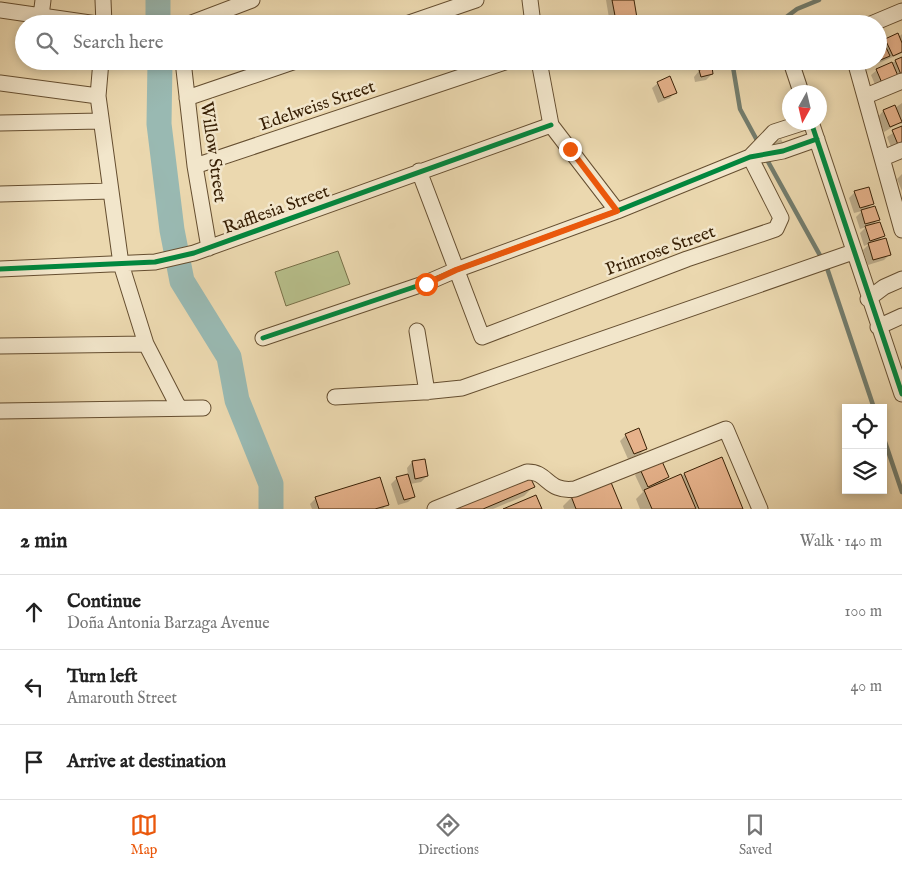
<!DOCTYPE html>
<meta charset="utf-8">
<style>
body{margin:0;font-family:"IM FELL English",serif;background:#f6f6f6;color:#222}
.controls{position:absolute;right:15px;bottom:15px;display:grid;overflow:hidden;border-radius:0px;box-shadow:0 2px 8px #0003}
.controls button{width:45px;height:45px;display:grid;place-items:center;padding:0;border:0;border-bottom:1px solid #e0e0e0;background:#fff;color:#222;font:25px sans-serif}
.compass{position:absolute;left:782px;top:85px;width:45px;height:45px;border-radius:50%;background:#fff;box-shadow:0 2px 8px #0003;rotate:188deg}
.stop{position:absolute;width:15px;height:15px;margin:-11px;border:4px solid #ea580c;border-radius:50%;background:#fff}
.stop.end{background:#ea580c;border-color:#fff;box-shadow:0 1px 5px #0008}
.list{margin:0;padding:0;list-style:none}
h2{display:flex;justify-content:space-between;align-items:center;height:65px;margin:0;padding:0 20px;font-size:21px}
h2 small{font-size:16px;font-weight:400;color:#767676}
.list li{display:grid;grid-template-columns:32px 1fr auto;gap:15px;align-items:center;box-sizing:border-box;height:75px;padding:0 20px;border-top:1px solid #e0e0e0}
.list b{display:block;font-size:19px;white-space:nowrap}
.list p{margin:0;font-size:16px;white-space:nowrap;color:#767676}
.list em{font-size:16px;font-style:normal;color:#767676}
.icon{flex:none;width:28px;height:28px;fill:none;stroke:currentColor;stroke-width:2;stroke-linecap:round;stroke-linejoin:round}
.map{position:relative;flex:none;width:902px;height:509px;overflow:hidden}
.search{position:absolute;background:#fff;box-shadow:0 2px 8px #0003;left:15px;right:15px;top:15px;height:55px;display:flex;align-items:center;gap:12px;box-sizing:border-box;padding:0 18px;border-radius:28px;color:#767676;font-size:19px}
.sheet{height:290px;background:#fff}
nav{display:flex;justify-content:space-around;align-items:center;box-sizing:border-box;height:70px;border-top:1px solid #e0e0e0;background:#fff;font-size:14px;color:#767676}
nav a{display:grid;justify-items:center;gap:2px}
nav .on{color:#ea580c}
.map>svg:first-child{display:block}
</style>
<div class="map">
<svg width="902" height="509" viewBox="0 0 902 509">
<rect width="100%" height="100%" fill="#ebd8af"/>
<filter id="stains"><feTurbulence type="fractalNoise" baseFrequency=".004" numOctaves="4"/><feColorMatrix values="0 0 0 0 .2 0 0 0 0 .09 0 0 0 0 .02 0 0 0 .5 -.17"/></filter>
<radialGradient id="worn" r=".72"><stop offset=".6" stop-color="#630" stop-opacity="0"/><stop offset="1" stop-color="#630" stop-opacity=".3"/></radialGradient>
<path fill="#b7bf8b" stroke="#787048" d="M338 251 350 284 286 306 275 272Z"/>
<path fill="#0003" d="M606 0H632L635 17 630 23 610 24Z
M902 34V53L867 68 865 61H878V46L886 40 898 38Z
M902 58V79L876 87 871 75 877 70Z
M699 71 712 74 706 80 695 82 694 77Z
M658 83 675 92 670 98 658 103 652 88Z
M902 103V124L899 123 884 132 878 117 883 111 895 108Z
M902 127V148L893 152 887 137Z
M781 139 783 143 775 148 773 144Z
M902 174V191L897 179Z
M855 192 873 203 867 209 878 219 872 226 883 236 877 242 889 255 884 260 868 265 863 250 869 244 864 246 860 233 866 227 860 229 856 217 862 211 854 213 849 198Z
M626 435 646 448 640 454 628 459 620 441Z
M721 459 742 509H640L636 499 643 492 635 475 641 470 668 477 661 484Z
M412 462 427 476 421 482 410 484 414 497 408 502 398 505 391 484 397 478 408 475 407 468Z
M530 479 533 487 524 496 493 509H457Z
M610 482 621 509H564L563 506 571 498Z
M316 498 387 504 383 509H312L310 504Z"/>
<g fill="none" stroke-linecap="round" stroke-linejoin="round">
<path stroke="#727c6d" stroke-width="4.5" d="M777 24 797 9 819 0
M732 61 740 109 759 144
M766 158 827 268 874 408
M883 436 902 492"/>
<path stroke="#99b9b2" stroke-width="25" d="M158 24V0
M160 61 159 124 172 230 182 281 229 357 237 400 271 484V509"/>
</g>
<path fill="#e6b28b" stroke="#382005" d="M612 0H634L637 18 616 21Z
M898 33 902 43V52L893 56 885 39Z
M884 43 890 56 878 61V45Z
M902 57V77L895 60Z
M892 62 898 76 882 83 876 69Z
M712 67 713 74 701 77 699 70Z
M670 76 677 93 664 98 657 82Z
M895 105 902 122 890 127 883 110Z
M902 126V146L899 147 892 130Z
M869 187 874 204 860 208 854 191Z
M875 206 880 220 865 224 861 210Z
M880 222 885 236 870 241 865 226Z
M886 238 891 255 873 260 868 243Z
M639 428 647 449 634 454 625 434Z
M722 457 743 509H699L684 473Z
M425 459 428 476 415 479 412 461Z
M661 459 669 477 648 487 640 469Z
M408 474 415 497 404 500 396 477Z
M681 474 696 509H652L644 490Z
M380 477 389 505 375 509H319L315 497Z
M530 477 535 487 483 509H454Z
M610 480 622 509H576L571 496Z
M536 495 542 509H503Z"/>
<g fill="none" stroke-linecap="round" stroke-linejoin="round">
<defs>
<path id="minor" d="M103 0 104 24
M530 0 533 24
M0 10 97 24
M41 16 43 0
M189 24 252 0
M406 24 476 0
M871 24 902 11
M101 61 98 96 121 264 146 344 179 408
M183 61 195 166 209 248
M539 61 551 125 617 211
M855 61 902 230
M791 62 801 92
M0 83 98 96
M866 96 902 81
M187 98 296 61
M811 122 902 394
M0 123 101 121
M750 157 774 132 805 122
M883 158 902 150
M195 166 508 61
M419 171 482 337 687 259 776 229 781 218 750 157
M0 194 111 191
M0 269 155 262 194 253 551 125
M868 299 884 287 902 279
M878 327 902 316
M417 331 427 392
M263 338 426 283 456 270 617 211 750 157 783 151 817 139
M0 346 146 344
M335 397 423 392 462 388 853 252
M0 411 203 408
M435 509 527 472C548 471 547 493 575 489L726 429 760 509"/>
</defs>
<use href="#minor" stroke="#654e30" stroke-width="17"/>
<use href="#minor" stroke="#f2e6cb" stroke-width="15"/>
<defs>
<path id="cycleway" d="M811 122 902 394
M0 269 155 262 194 253 551 125
M263 338 426 283 456 270 617 211 750 157 783 151 817 139"/>
</defs>
<use href="#cycleway" stroke="#f2e6cb" stroke-width="8"/>
<use href="#cycleway" stroke="#00873e" stroke-width="5"/>
</g>
<g fill="none" stroke-linecap="round" stroke-linejoin="round">
<path stroke="#ea580c" stroke-width="6" d="M426 284 456 270 617 211 570 149"/>
</g>
<g text-anchor="middle" stroke-width="5" stroke-linejoin="round" paint-order="stroke">
<g font-size="18" fill="#382005" stroke="#f2e6cb">
<text transform="translate(317 105) rotate(-19)" y="6">Edelweiss Street</text>
<text transform="translate(214 152) rotate(82)" y="6">Willow Street</text>
<text transform="translate(276 209) rotate(-20)" y="6">Rafflesia Street</text>
<text transform="translate(660 250) rotate(-20)" y="6">Primrose Street</text>
</g>
</g>
<rect width="100%" height="100%" filter="url(#stains)"/>
<rect width="100%" height="100%" fill="url(#worn)"/>
</svg>
<div class="controls">
<button><svg class="icon" aria-label="locate" viewBox="0 0 24 24"><circle cx="12" cy="12" r="6"/><path d="M12 2v4M12 18v4M2 12h4M18 12h4"/></svg></button>
<button><svg class="icon" aria-label="layers" viewBox="0 0 24 24"><path d="M12 4l9 5-9 5-9-5zM3 14l9 5 9-5"/></svg></button>
</div>
<svg class="compass" viewBox="-18 -18 36 36"><path d="M0-13l5 13h-10z" fill="#e53935"/><path d="M0 13l5-13h-10z" fill="#767676"/></svg>
<div class="stop" style="left:426px;top:284px"></div>
<div class="stop end" style="left:570px;top:149px"></div>
<div class="search"><svg class="icon" aria-label="search" viewBox="0 0 24 24"><circle cx="10" cy="10" r="6"/><path d="M15 15l6 6"/></svg>Search here</div>
</div>
<section class="sheet">
<h2>2 min<small>Walk · 140 m</small></h2>
<ul class="list">
<li><svg class="icon" aria-label="ahead" viewBox="0 0 24 24"><path d="M12 20V5M6 11l6-6 6 6"/></svg><div><b>Continue</b><p>Doña Antonia Barzaga Avenue</p></div><em>100 m</em></li>
<li><svg class="icon" aria-label="left" viewBox="0 0 24 24"><path d="M17 20v-9H6M10 6l-5 5 5 5"/></svg><div><b>Turn left</b><p>Amarouth Street</p></div><em>40 m</em></li>
<li><svg class="icon" aria-label="arrive" viewBox="0 0 24 24"><path d="M6 21V4h12l-3 4 3 4H6"/></svg><div><b>Arrive at destination</b></div></li>
</ul>
</section>
<nav>
<a class="on"><svg class="icon" aria-label="map" viewBox="0 0 24 24"><path d="M3 6l6-2 6 2 6-2v14l-6 2-6-2-6 2zM9 4v14M15 6v14"/></svg>Map</a>
<a><svg class="icon" aria-label="directions" viewBox="0 0 24 24"><path d="M12 3l9 9-9 9-9-9zM9 14v-3h6M13 9l2 2-2 2"/></svg>Directions</a>
<a><svg class="icon" aria-label="saved" viewBox="0 0 24 24"><path d="M7 4h10v16l-5-4-5 4z"/></svg>Saved</a>
</nav>
